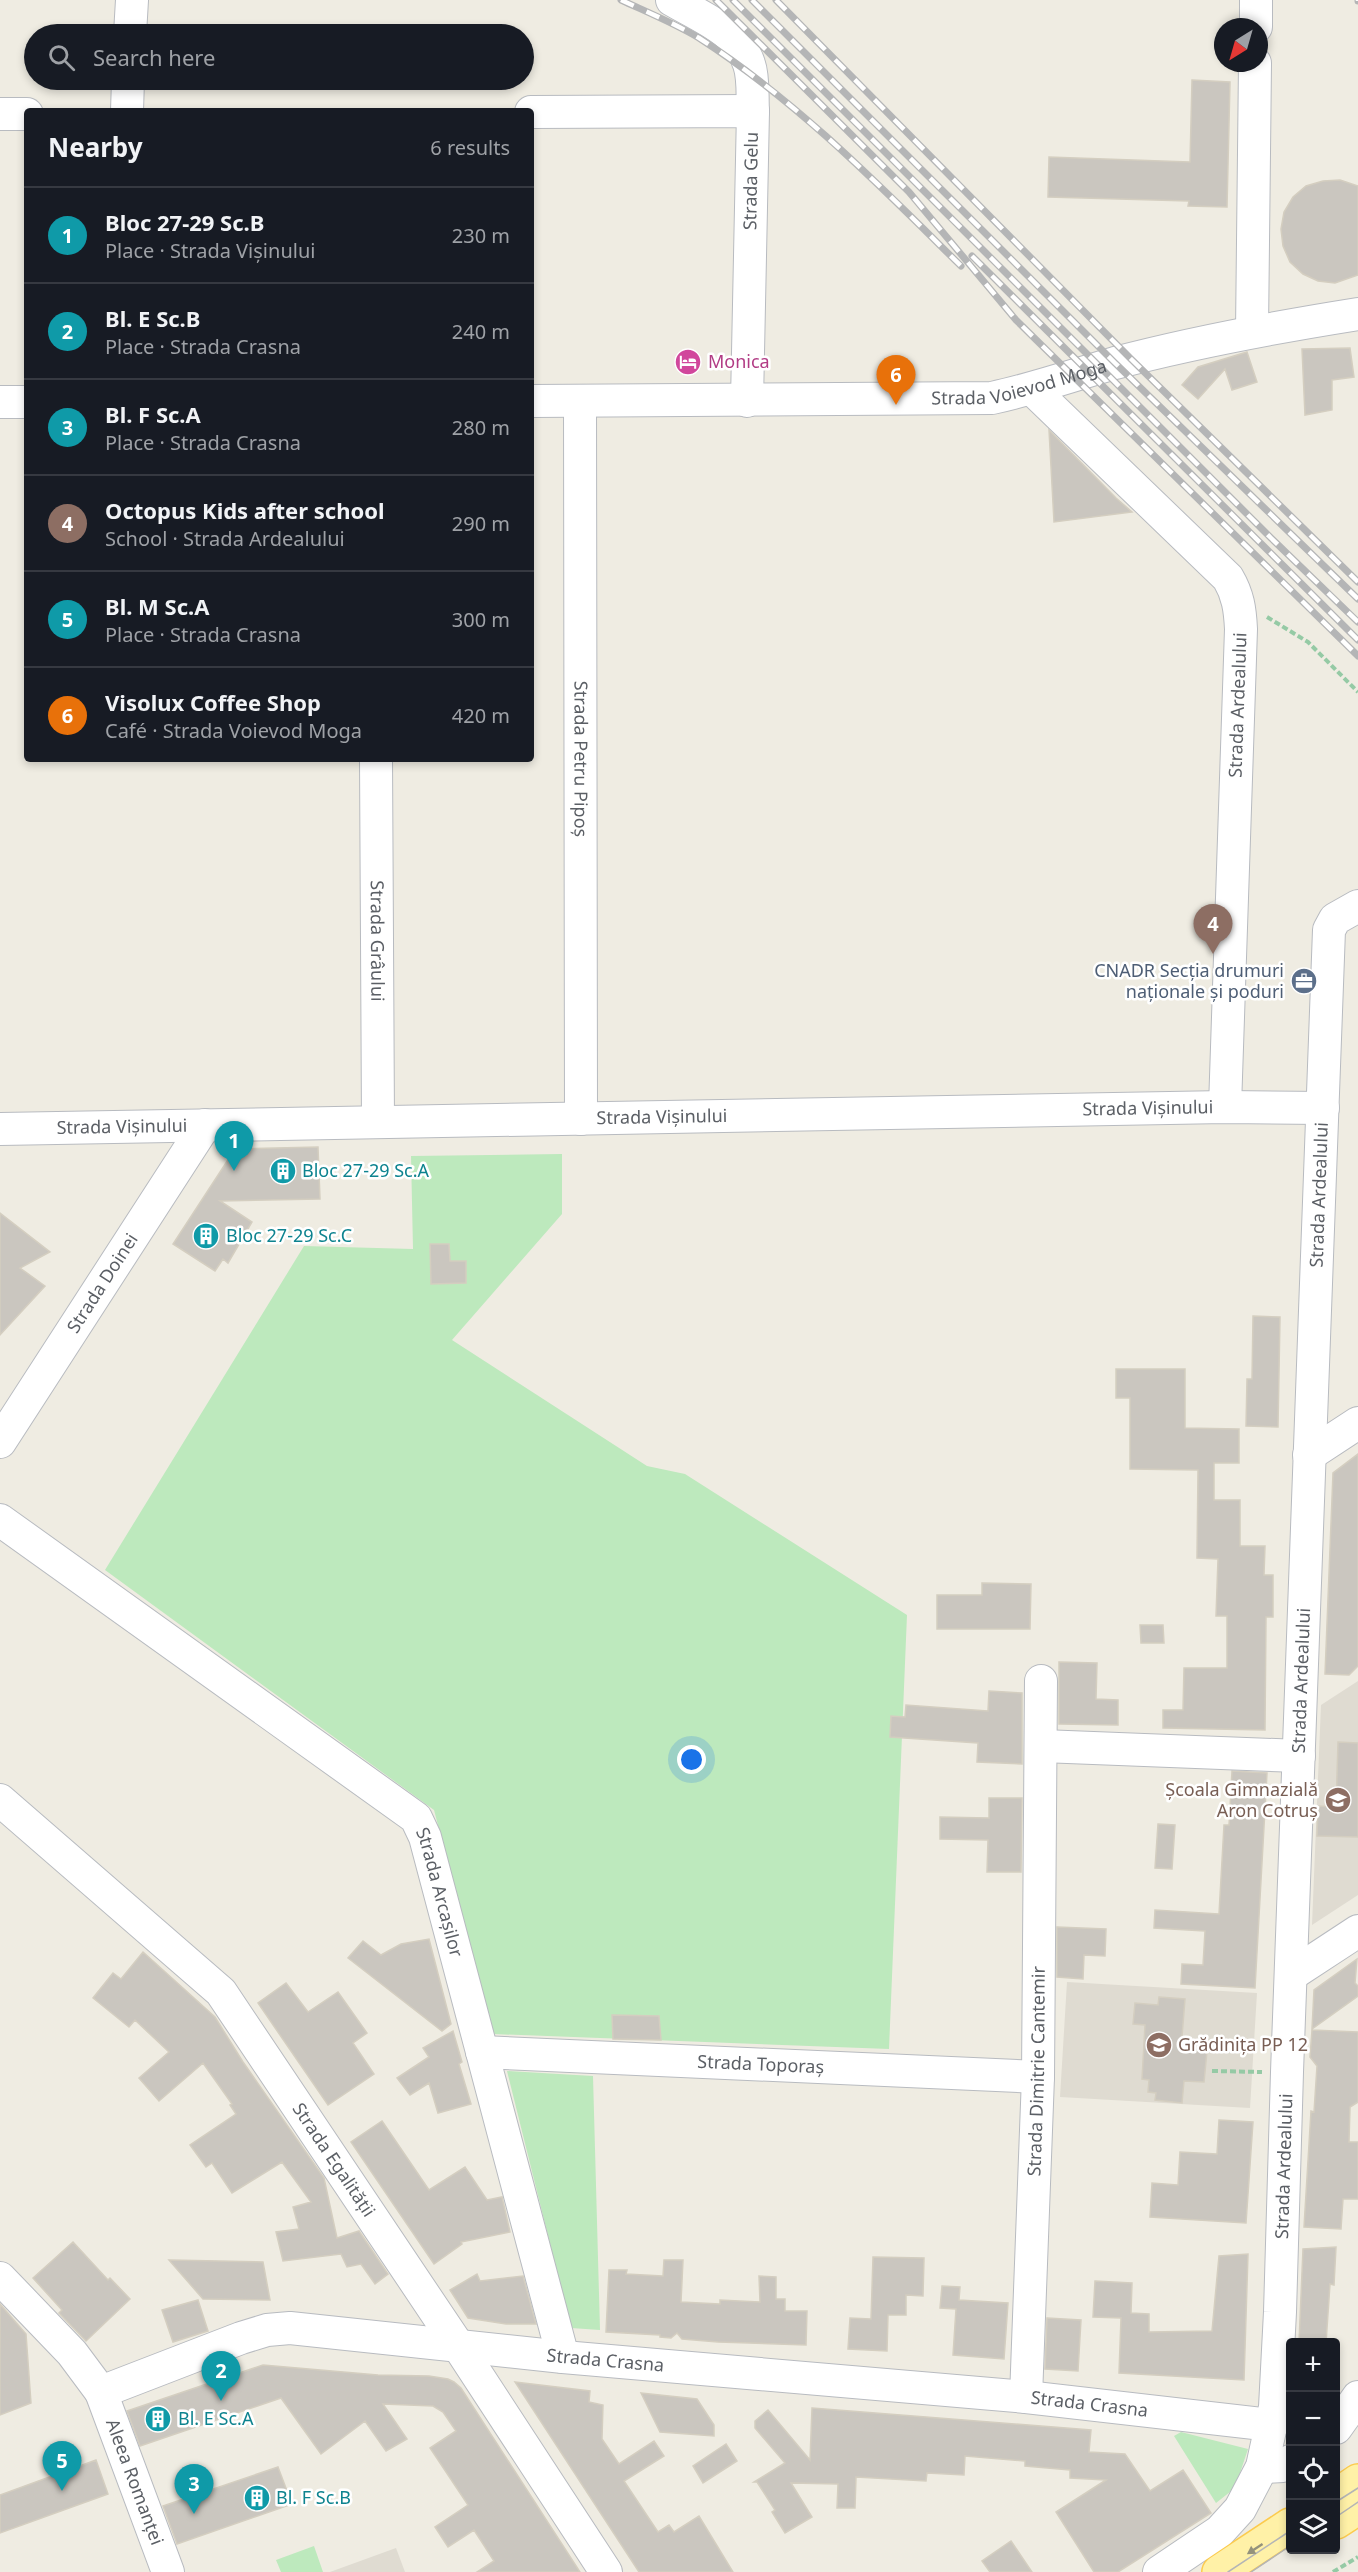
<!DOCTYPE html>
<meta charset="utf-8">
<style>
body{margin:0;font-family:"Noto Sans",sans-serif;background:#20242c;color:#f1f3f6}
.controls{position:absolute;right:18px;bottom:18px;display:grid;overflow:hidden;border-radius:6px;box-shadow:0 3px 9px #0003}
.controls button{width:54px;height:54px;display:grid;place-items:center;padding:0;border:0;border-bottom:2px solid #363941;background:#171b24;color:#f1f3f6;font:30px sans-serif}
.compass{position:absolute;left:1214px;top:18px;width:54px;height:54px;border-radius:50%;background:#171b24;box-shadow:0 3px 9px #0003;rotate:217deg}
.you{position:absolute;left:692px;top:1760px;width:21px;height:21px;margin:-15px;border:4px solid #fff;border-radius:50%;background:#1a73e8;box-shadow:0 0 0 9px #1a73e833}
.badge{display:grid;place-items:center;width:39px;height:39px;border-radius:50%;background:#f73121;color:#fff;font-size:20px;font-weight:700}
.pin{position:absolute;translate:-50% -50px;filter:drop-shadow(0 2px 3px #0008)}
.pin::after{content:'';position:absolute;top:32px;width:21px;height:18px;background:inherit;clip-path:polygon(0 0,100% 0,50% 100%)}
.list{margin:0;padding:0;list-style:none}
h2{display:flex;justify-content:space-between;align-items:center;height:78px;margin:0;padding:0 24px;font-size:26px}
h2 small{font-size:20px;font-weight:400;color:#9ea1a6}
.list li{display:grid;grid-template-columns:39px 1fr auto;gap:18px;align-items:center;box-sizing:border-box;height:96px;padding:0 24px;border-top:2px solid #363941}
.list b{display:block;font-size:22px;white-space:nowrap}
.list p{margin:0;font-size:20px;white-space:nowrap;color:#9ea1a6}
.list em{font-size:20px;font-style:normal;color:#9ea1a6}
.icon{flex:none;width:33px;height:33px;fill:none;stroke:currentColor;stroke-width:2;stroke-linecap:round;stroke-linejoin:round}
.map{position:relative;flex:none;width:1358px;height:2572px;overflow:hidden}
.search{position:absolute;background:#171b24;box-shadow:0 3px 9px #0003;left:24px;top:24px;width:510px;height:66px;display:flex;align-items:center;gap:15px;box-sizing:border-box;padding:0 21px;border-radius:33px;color:#9ea1a6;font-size:22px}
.panel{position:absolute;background:#171b24;box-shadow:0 3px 9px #0003;left:24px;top:108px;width:510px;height:654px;border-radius:6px}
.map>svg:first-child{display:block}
</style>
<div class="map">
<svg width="1358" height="2572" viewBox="0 0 1358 2572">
<rect width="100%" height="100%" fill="#efece2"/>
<path fill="#dfdbd1" d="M1358 1681V1895L1312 1925 1321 1705Z
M1067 1982 1257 1993 1250 2108 1060 2097Z
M396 2548 405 2572H330Z"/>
<path fill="#bde9bd" d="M562 1154V1214L452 1340 647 1466 685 1474 907 1615 889 2049 493 2034 434 1810 105 1570 304 1246 413 1249 411 1156Z
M507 2071 593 2076 600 2330 571 2328Z
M1181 2432 1248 2449 1235 2488 1216 2503 1174 2436Z
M314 2546 323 2572H281L276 2560Z"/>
<path fill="#cac6bf" stroke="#d4cec0" stroke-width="1.5" d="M1192 80 1230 82 1227 207 1188 206 1189 201 1048 197 1049 157 1190 162Z
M1340 180 1358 186V275L1335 283 1318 281 1303 274 1290 262 1283 246 1281 229 1284 212 1293 197 1306 186 1323 181Z
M1350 348 1354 377 1332 380V410L1305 415 1302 349Z
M1247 352 1257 382 1232 390 1225 369 1198 399 1182 385 1198 367Z
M1049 430 1116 498 1132 512 1054 522Z
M318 1147 320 1199 220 1201 252 1222 228 1263 223 1259 215 1271 173 1244 235 1149Z
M0 1213 50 1252 20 1268 45 1286 0 1335Z
M430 1244H449L450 1261H466V1283L431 1284Z
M1253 1316 1280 1317 1278 1427 1246 1426 1247 1379H1252Z
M1116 1369H1185V1428L1239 1429V1463H1214V1500H1240V1546H1265L1264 1575H1273V1617H1266L1265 1730 1163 1728V1710H1183L1184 1668H1227V1616H1216L1218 1559 1197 1558 1198 1470 1130 1469V1398H1116Z
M1358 1454V1666L1349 1675 1325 1674 1333 1473Z
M982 1583 1031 1584 1030 1629H937V1595H982Z
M1140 1625H1163L1164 1643H1141Z
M1059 1662 1097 1663 1096 1699 1118 1700V1725L1059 1724Z
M989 1691 1022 1693V1764L977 1762 978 1743 890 1737 891 1716 905 1717 906 1705 988 1711Z
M1338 1742 1358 1743V1837L1317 1836 1318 1806 1336 1807Z
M1232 1771 1267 1773 1255 1988 1181 1984 1182 1964 1203 1965 1205 1931 1154 1928 1155 1910 1219 1914 1224 1825H1229Z
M989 1798H1022L1021 1872H987L988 1840 940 1839V1817L989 1818Z
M1158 1824 1175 1825 1172 1869 1155 1868Z
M1057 1927 1106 1929 1105 1956 1084 1955 1083 1979 1057 1977Z
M429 1939 451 2024 442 2031 348 1958 363 1941 381 1955 401 1944Z
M143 1952 215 2017 243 2062 324 2178 337 2238 359 2231 388 2274 375 2284 361 2264 347 2267 341 2254 283 2261 276 2232 299 2229 293 2207 311 2202 282 2162 232 2193 212 2163 206 2167 190 2145 236 2114 230 2105 232 2104 203 2063 159 2101 139 2078 169 2052 135 2020 129 2027 93 1998 113 1973 121 1979Z
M1357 1959 1355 1983 1358 1986V1996L1312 2029 1314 1990Z
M286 1983 308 2012 338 1992 367 2033 353 2043 374 2074 328 2105 258 2003Z
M1159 1997 1185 1999 1181 2049 1207 2051 1204 2082 1184 2081 1182 2103 1155 2100 1156 2093 1148 2092 1149 2080 1142 2079 1145 2025 1133 2024 1135 2003 1158 2005Z
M612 2015 659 2016 661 2040 613 2039Z
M1312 2030 1358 2032V2102L1350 2107 1349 2142H1358V2199H1343L1341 2229 1304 2227 1311 2111 1314 2112 1317 2066 1310 2057Z
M453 2031 462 2062 459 2064 471 2104 438 2113 429 2083 410 2095 397 2078 429 2057 423 2048Z
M1219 2120 1253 2122 1246 2223 1150 2217 1152 2183 1178 2185 1180 2152 1217 2154Z
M382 2121 429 2190 465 2167 487 2200 502 2197 510 2232 461 2242 462 2244 434 2264 351 2142Z
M73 2242 108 2280 110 2278 130 2299 86 2341 59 2313 62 2310 33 2278Z
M1336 2247 1334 2285 1330 2284 1326 2343H1299L1303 2249Z
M1248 2254 1244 2380 1119 2373 1121 2318 1093 2317 1095 2281 1132 2283 1131 2313 1149 2314V2332L1212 2331 1219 2256Z
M873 2257 924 2258 923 2296 906 2295V2315H888L887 2351 848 2349 850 2318 871 2319Z
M169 2260 263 2262 270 2300 203 2299Z
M664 2260H683L681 2302 720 2304V2300L760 2302 759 2276 776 2277V2299H785V2311H807L806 2345 718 2342 682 2339 677 2333 671 2338 660 2337V2335L606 2332 609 2270H627L626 2274 663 2276Z
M477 2274 480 2281 523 2276 536 2324H506L468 2318 450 2290Z
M942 2286 960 2287 959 2300 1008 2303 1004 2359 953 2355 956 2309 940 2308Z
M198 2300 208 2331 173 2342 162 2310Z
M0 2304 26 2334 31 2403 0 2415Z
M1047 2318 1081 2320 1078 2371 1045 2369Z
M263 2365 378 2375 429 2376 448 2379 454 2382 461 2388 580 2572H477L494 2561 474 2530 448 2547 435 2527 468 2505 430 2448 456 2431 443 2412 433 2406 383 2404 407 2439 386 2451 365 2421 321 2454 281 2398 140 2446 127 2411Z
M515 2382 590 2391 589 2402 603 2405 602 2439 619 2464 654 2441 664 2456 624 2481 658 2532 669 2525 674 2532 699 2516 733 2572H639Z
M641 2393 697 2399 714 2425V2436L660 2432Z
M812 2408 1091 2430 1089 2452 1125 2454 1150 2491 1183 2470 1211 2513 1118 2572H1094L1056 2512 1106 2480 1070 2478V2470L1025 2466V2461L965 2456 964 2475 927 2473 926 2481 856 2477 855 2508H837L838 2484 791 2483 812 2517 785 2533 772 2512 775 2510 757 2482H754L785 2463 755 2428V2421L768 2410 810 2460Z
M726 2444 737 2461 703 2483 693 2466Z
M96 2460 108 2494 0 2533V2495Z
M278 2467 292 2504 177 2544 163 2506Z
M1011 2541 1032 2572H990L982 2561Z"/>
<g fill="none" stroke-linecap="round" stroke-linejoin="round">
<defs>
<g id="minor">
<path d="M672 0C699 16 739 31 749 64 754 78 752 96 753 111"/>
<path d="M1256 27V0"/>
<path d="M130 34 132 0"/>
<path d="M127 111 128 80"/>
<path d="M531 112 753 111 747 401"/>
<path d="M0 114H27"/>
<path d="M1252 331 1255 63"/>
<path d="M1032 389 1228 578C1238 595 1240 609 1241 629L1225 1107"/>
<path id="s1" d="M531 401 992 398C1034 389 1074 375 1115 363 1195 342 1276 327 1358 314"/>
<path id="s2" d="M580 401 581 1119"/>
<path d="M0 402H27"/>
<path id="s3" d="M376 759 378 1122"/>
<path id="s4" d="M0 1129 1225 1107 1323 1108"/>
<path id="s5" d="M0 1442 205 1125"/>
<path d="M1309 1455 1358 1423"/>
<path id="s6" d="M0 1520 416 1818 425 1837 563 2357"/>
<path d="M1042 1746 1299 1756"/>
<path id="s7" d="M0 1800 221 1992 459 2347 606 2572"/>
<path d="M1291 1975 1358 1931"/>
<path id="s8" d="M482 2052 1038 2077"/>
<path id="s9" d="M0 2278 72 2353 101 2392 241 2338 267 2330 290 2328 563 2357 1026 2397 1272 2425"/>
<path id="s10" d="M101 2392 168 2572"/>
<path id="s11" d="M1026 2397 1038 2077 1041 1681"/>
<path d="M1336 2428 1358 2397"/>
<path d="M1262 2467 1283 2466 1290 2461"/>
<path id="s12" d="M1159 2572 1220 2531 1240 2509 1262 2467 1275 2407 1280 2312 1287 2072 1329 930 1335 919 1358 906"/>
</g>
<path id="major" d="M1336 2496 1358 2481
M1336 2522 1358 2508
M1219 2572 1290 2525"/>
</defs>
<use href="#minor" stroke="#b8bbc0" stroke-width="34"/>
<use href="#major" stroke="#fccb4e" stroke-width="36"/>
<path stroke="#95caa5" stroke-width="4" stroke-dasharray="6 3" stroke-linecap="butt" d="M1267 617 1308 642 1358 692
M1212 2071 1262 2072
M1333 2572 1358 2557"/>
<use href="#minor" stroke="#fff" stroke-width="32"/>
<use href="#major" stroke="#fff1a7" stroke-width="33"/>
<path stroke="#b4b5b6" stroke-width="1.5" d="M1336 2502 1358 2488
M1336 2517 1358 2502
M1228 2572 1290 2531
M1251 2572 1290 2546"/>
<defs>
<path id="rail" d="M621 0C647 12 674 23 699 38 797 101 879 185 961 266
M716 0 909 192 1016 320 1358 656
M733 0 1271 538 1358 622
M752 0 1115 363 1358 599
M776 0 1131 359 1358 582
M1358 0V1
M972 256 1358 640"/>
</defs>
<use href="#rail" stroke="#b4b5b6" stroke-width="7"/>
<use href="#rail" stroke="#fff" stroke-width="4.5" stroke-dasharray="14" stroke-linecap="butt"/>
</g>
<defs><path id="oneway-solid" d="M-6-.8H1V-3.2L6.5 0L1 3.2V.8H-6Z" transform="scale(1.5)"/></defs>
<use fill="#94927c" href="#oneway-solid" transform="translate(1255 2549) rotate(147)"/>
<defs>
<symbol id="hotel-disc" viewBox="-11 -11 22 22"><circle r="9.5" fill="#d1479c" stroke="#fff"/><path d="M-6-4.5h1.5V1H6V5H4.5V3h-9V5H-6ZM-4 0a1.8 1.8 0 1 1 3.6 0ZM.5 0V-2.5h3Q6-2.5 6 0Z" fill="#fff"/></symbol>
<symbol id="office-disc" viewBox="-11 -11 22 22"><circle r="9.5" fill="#5c6f8a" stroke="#fff"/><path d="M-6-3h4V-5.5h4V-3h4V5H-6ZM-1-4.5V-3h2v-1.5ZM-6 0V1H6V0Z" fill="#fff"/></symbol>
<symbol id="building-disc" viewBox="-11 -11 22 22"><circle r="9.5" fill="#0f9aa8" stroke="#fff"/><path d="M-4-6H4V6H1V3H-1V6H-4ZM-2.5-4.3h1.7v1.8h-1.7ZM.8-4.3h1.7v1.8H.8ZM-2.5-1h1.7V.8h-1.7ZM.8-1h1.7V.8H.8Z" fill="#fff"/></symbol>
<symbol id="school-disc" viewBox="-11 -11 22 22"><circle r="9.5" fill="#8d6e63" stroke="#fff"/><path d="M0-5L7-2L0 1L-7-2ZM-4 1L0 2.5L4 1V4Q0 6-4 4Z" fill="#fff"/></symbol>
</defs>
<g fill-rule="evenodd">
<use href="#hotel-disc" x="673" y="347" width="30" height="30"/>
<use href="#office-disc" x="1289" y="966" width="30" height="30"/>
<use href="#building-disc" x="268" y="1156" width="30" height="30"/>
<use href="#building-disc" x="191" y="1221" width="30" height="30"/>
<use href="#school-disc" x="1323" y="1785" width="30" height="30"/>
<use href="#school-disc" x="1144" y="2030" width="30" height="30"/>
<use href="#building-disc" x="143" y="2404" width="30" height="30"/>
<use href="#building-disc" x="242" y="2483" width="30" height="30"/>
</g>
<g text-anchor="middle" stroke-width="5" stroke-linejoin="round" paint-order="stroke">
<g font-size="18" fill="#5b5f65" stroke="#fff">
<text transform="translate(751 181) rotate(-89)" y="6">Strada Gelu</text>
<text dy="6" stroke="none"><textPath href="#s1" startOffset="490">Strada Voievod Moga</textPath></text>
<text transform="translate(1238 705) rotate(-88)" y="6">Strada Ardealului</text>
<text dy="6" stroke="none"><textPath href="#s2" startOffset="358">Strada Petru Pipoș</textPath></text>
<text dy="6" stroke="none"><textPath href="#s3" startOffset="182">Strada Grâului</textPath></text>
<text dy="6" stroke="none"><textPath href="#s4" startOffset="1148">Strada Vișinului</textPath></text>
<text dy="6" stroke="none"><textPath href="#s4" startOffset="662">Strada Vișinului</textPath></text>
<text dy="6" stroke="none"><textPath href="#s4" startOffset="122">Strada Vișinului</textPath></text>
<text dy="6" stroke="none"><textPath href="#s12" startOffset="1425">Strada Ardealului</textPath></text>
<text dy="6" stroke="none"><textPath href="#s5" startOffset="189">Strada Doinei</textPath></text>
<text dy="6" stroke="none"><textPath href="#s12" startOffset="939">Strada Ardealului</textPath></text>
<text dy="6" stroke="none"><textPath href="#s6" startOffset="590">Strada Arcașilor</textPath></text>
<text dy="6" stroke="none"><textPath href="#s8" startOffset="279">Strada Toporaș</textPath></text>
<text dy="6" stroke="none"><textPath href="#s11" startOffset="326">Strada Dimitrie Cantemir</textPath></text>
<text dy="6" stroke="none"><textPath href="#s7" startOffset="495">Strada Egalității</textPath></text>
<text dy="6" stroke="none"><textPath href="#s12" startOffset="453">Strada Ardealului</textPath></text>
<text dy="6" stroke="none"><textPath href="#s9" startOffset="670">Strada Crasna</textPath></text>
<text dy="6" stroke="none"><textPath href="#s9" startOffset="1156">Strada Crasna</textPath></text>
<text dy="6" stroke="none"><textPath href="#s10" startOffset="96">Aleea Romanței</textPath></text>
</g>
<g font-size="18" fill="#b23c85" stroke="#fff" text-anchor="start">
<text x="708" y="368">Monica</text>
</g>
<g font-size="18" fill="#4e5e75" stroke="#fff" text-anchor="end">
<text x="1284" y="977">CNADR Secția drumuri<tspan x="1284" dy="21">naționale și poduri</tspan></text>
</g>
<g font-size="18" fill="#0d838f" stroke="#fff" text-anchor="start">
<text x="302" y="1177">Bloc 27-29 Sc.A</text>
<text x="226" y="1242">Bloc 27-29 Sc.C</text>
<text x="178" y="2425">Bl. E Sc.A</text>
<text x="276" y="2504">Bl. F Sc.B</text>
</g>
<g font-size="18" fill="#785e54" stroke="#fff" text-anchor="end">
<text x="1318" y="1796">Școala Gimnazială<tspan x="1318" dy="21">Aron Cotruș</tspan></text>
<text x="1178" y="2051" text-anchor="start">Grădinița PP 12</text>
</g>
</g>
</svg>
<div class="controls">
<button>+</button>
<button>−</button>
<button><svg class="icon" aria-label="locate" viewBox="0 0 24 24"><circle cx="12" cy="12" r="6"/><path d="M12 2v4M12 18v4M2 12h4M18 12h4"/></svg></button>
<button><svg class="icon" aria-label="layers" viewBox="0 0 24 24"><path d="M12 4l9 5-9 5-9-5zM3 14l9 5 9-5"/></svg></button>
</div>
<svg class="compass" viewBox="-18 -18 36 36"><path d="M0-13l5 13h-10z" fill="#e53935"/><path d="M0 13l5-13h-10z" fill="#9ea1a6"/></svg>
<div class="you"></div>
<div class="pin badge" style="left:234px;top:1171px;background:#0f9aa8">1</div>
<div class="pin badge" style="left:221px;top:2401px;background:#0f9aa8">2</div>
<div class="pin badge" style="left:194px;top:2514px;background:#0f9aa8">3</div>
<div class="pin badge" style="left:1213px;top:954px;background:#8d6e63">4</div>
<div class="pin badge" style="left:62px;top:2491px;background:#0f9aa8">5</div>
<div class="pin badge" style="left:896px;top:405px;background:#e8710a">6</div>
<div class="search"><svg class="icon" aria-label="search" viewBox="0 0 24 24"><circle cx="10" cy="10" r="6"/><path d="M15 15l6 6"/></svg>Search here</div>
<section class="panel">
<h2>Nearby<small>6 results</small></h2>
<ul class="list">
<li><span class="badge" style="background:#0f9aa8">1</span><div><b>Bloc 27-29 Sc.B</b><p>Place · Strada Vișinului</p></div><em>230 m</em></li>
<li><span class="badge" style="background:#0f9aa8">2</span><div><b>Bl. E Sc.B</b><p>Place · Strada Crasna</p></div><em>240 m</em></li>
<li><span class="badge" style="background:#0f9aa8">3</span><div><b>Bl. F Sc.A</b><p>Place · Strada Crasna</p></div><em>280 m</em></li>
<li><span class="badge" style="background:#8d6e63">4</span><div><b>Octopus Kids after school</b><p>School · Strada Ardealului</p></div><em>290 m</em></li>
<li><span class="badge" style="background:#0f9aa8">5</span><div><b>Bl. M Sc.A</b><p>Place · Strada Crasna</p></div><em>300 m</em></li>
<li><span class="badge" style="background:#e8710a">6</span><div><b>Visolux Coffee Shop</b><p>Café · Strada Voievod Moga</p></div><em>420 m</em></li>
</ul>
</section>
</div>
